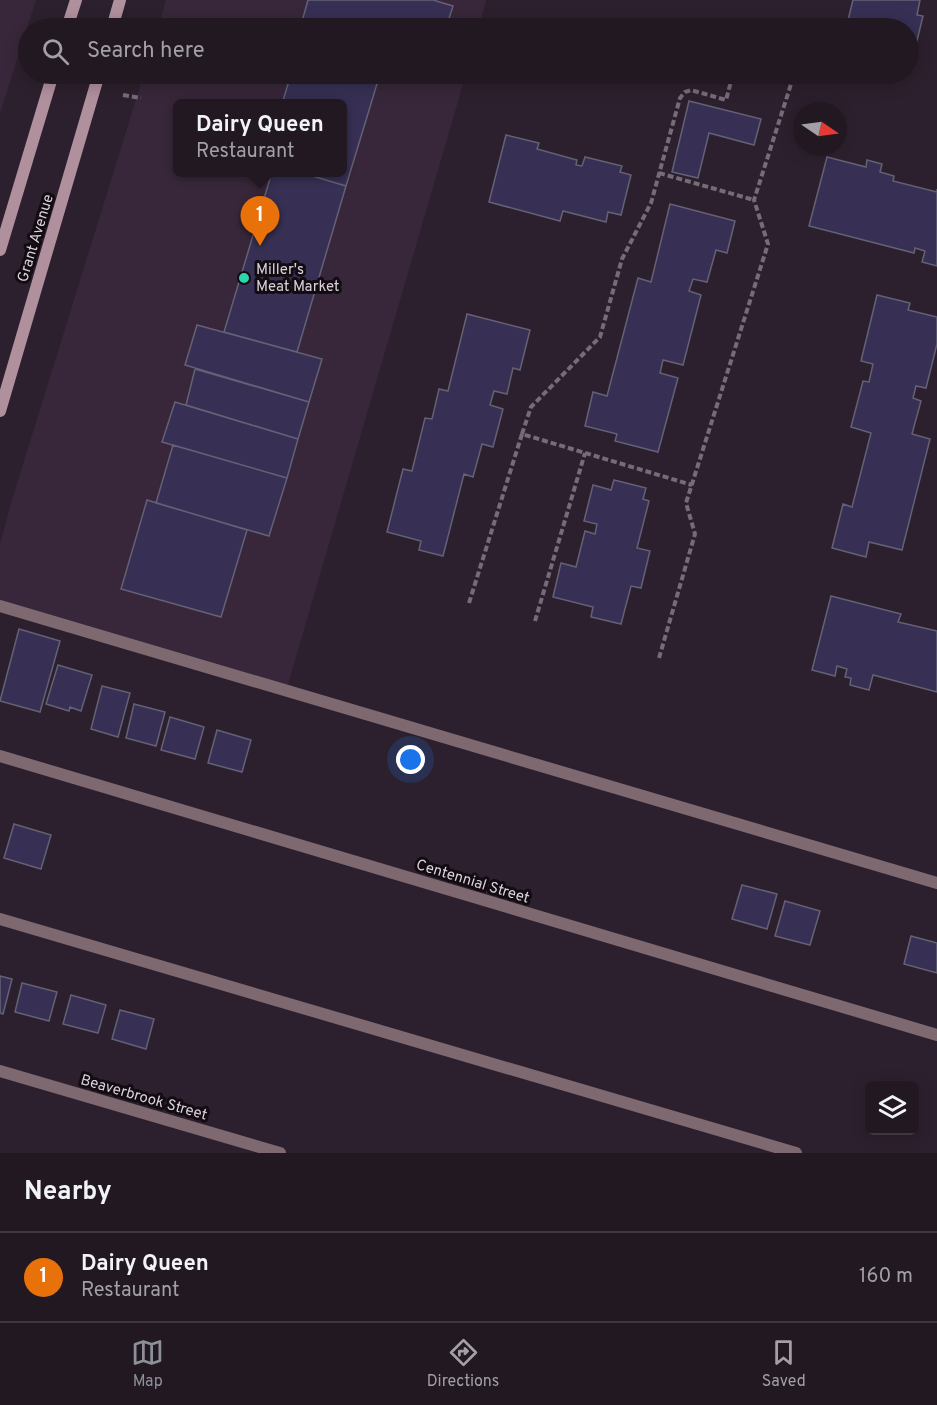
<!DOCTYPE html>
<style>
body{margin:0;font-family:Overpass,sans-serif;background:#2a212a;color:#f1f3f6}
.controls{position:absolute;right:18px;bottom:18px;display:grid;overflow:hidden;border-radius:9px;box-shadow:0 3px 15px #0003}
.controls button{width:54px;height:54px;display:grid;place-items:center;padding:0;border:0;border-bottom:2px solid #3f3740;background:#221822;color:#f1f3f6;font:30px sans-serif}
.compass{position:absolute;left:793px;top:102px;width:54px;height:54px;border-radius:50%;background:#221822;box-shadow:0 3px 15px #0003;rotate:103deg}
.you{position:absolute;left:411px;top:760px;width:21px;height:21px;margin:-15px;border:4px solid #fff;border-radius:50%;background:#1a73e8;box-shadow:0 0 0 9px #1a73e833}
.badge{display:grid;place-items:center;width:39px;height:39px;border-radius:50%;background:#8c9099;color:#fff;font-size:20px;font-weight:700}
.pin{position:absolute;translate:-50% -50px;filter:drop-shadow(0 2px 3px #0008)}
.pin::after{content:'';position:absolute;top:32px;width:21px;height:18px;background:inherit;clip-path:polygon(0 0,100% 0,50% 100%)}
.popup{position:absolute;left:173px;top:99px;width:174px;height:78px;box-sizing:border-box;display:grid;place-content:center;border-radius:9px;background:#221822;filter:drop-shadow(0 2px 4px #0005);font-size:20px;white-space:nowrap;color:#a2a0a5}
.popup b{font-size:22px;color:#f1f3f6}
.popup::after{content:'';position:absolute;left:50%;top:100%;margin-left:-12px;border:12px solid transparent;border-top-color:#221822}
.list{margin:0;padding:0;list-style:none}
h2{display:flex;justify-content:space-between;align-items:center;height:78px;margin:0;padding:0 24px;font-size:26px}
h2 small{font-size:20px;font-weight:400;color:#a2a0a5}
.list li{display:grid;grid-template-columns:39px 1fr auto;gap:18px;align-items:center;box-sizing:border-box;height:90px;padding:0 24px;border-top:2px solid #3f3740}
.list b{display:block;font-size:22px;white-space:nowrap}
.list p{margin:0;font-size:20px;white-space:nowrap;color:#a2a0a5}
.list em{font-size:20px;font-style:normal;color:#a2a0a5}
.icon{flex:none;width:33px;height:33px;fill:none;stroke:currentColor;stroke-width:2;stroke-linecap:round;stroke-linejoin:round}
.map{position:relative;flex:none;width:937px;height:1153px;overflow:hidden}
.search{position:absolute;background:#221822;box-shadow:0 3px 15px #0003;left:18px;right:18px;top:18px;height:66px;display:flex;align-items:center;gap:15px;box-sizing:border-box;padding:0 21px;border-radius:33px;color:#a2a0a5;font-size:22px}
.sheet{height:168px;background:#221822}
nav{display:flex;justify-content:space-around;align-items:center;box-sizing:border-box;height:84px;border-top:2px solid #3f3740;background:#221822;font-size:16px;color:#a2a0a5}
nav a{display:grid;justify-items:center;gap:3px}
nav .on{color:#8c9099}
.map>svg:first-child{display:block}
</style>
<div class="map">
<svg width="937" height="1153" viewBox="0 0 937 1153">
<rect width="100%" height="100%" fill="#2d202e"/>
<path fill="#38273a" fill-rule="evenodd" d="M0 0H36L0 113Z
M166 0H486L479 28H158Z
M144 74H466L286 691 0 606V544L12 500ZM178 104H342V172H178Z"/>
<path fill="#373054" stroke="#646175" stroke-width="1.5" d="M308 0H433L453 6 446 28H311L301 25Z
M853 0H920L917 15 923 16 914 53 908 52V28H846Z
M291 74H380L346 186 299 172H342V104H282Z
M689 101 761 119 754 145 709 133 698 178 672 172Z
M506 135 539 143 537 149 577 160 576 165 582 166 585 157 622 166 620 172 631 175 621 215 608 212 606 222 563 211 560 221 489 202Z
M827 157 866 167 867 160 882 164 880 172 894 176 893 181 937 192V189V266L922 262 925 251 915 248 914 253 809 226Z
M272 172H299L346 186 297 352 224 332Z
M670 204 735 221 727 253 716 250 707 282 693 279 689 291 701 295 683 365 663 360 660 373 678 378 658 452 615 441 617 434 585 426 593 392 607 396 638 278 651 282Z
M877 295 910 303 908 310 937 317V344L926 388 916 386 913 398 921 401 912 434 930 439 902 550 869 542 866 557 832 548 843 504 852 507 871 433 851 427 863 381 869 382 873 364 861 361Z
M467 314 530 330 520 370 513 368 507 394 494 391 490 405 503 409 493 447 482 444 473 477 464 474 443 556 419 550 421 541 387 532 403 469 412 471 425 418 432 419 439 389 448 391Z
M197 325 322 359 309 402 185 365Z
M195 369 309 402 298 439 186 405Z
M175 402 298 439 287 478 162 442Z
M173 445 287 478 269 536 156 503Z
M614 480 646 488 643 499 649 501 637 548 650 551 641 588 631 586 621 624 591 617 593 607 553 597 561 563 576 567 585 531 595 534 597 524 584 521 593 485 611 490Z
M147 500 247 530 221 617 121 589Z
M831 596 901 614 898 622 937 631V692L873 675 869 690 850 685 851 678 845 677 847 669 837 666 835 676 812 670Z
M19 629 60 641 40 712 0 701Z
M58 665 92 675 81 711 70 707 69 711 46 704Z
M102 686 130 693 118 737 91 729Z
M134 704 165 712 156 746 126 738Z
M170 717 204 727 195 759 161 750Z
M217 730 251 740 242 772 208 763Z
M14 824 51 835 41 869 4 858Z
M742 885 777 894 767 929 732 919Z
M785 901 820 911 810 945 775 936Z
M911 936 937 943V973L904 964Z
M0 976 12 979 3 1014 0 1013Z
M22 983 57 992 49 1021 15 1012Z
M71 995 106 1005 98 1033 63 1024Z
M120 1010 154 1019 146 1049 112 1039Z"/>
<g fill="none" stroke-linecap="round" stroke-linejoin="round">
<path stroke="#776b78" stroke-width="4" stroke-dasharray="6 3" stroke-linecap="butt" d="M123 95 141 98
M659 173 754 200
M522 434 531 407 600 337 622 259 651 203 680 98 685 92 691 90 726 100 733 74
M469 603 522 434 692 485
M535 621 585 453
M659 658 695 534 686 503 768 244 754 200 792 81"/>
<path stroke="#7e6971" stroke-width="12" d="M0 606 937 883
M0 919 796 1153"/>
<path stroke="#7e6971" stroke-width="12" d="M0 756 937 1035
M0 1071 280 1153"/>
<path stroke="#b1909d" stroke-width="12" d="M67 28 76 0
M112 28 120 0
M0 250 53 74
M0 411 99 74"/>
</g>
<circle fill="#2cd5ab" stroke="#120c12" stroke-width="2" cx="244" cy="278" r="6"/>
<g text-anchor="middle" stroke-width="6" stroke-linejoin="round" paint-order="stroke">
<g font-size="15" fill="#dad1db" stroke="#120c12">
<text transform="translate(35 238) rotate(-73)" y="5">Grant Avenue</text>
<text transform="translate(473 881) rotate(17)" y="5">Centennial Street</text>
<text transform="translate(144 1097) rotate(16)" y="5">Beaverbrook Street</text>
</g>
<g font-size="15" fill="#dad1db" stroke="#120c12" text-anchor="start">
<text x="256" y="274">Miller's<tspan x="256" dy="17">Meat Market</tspan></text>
</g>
</g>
</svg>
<div class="controls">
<button><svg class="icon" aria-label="layers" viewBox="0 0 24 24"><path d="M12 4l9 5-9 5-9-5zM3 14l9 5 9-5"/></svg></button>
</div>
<svg class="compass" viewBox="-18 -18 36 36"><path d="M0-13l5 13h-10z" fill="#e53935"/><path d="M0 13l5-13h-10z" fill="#a2a0a5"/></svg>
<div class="you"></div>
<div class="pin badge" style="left:260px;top:246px;background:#e8710a">1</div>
<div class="popup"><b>Dairy Queen</b>Restaurant</div>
<div class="search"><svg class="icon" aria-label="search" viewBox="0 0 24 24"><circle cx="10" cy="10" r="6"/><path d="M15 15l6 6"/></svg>Search here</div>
</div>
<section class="sheet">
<h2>Nearby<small></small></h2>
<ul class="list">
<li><span class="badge" style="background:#e8710a">1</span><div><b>Dairy Queen</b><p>Restaurant</p></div><em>160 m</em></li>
</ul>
</section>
<nav>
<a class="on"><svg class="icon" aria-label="map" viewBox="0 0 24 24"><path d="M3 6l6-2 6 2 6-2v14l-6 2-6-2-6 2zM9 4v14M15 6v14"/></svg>Map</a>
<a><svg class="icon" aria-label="directions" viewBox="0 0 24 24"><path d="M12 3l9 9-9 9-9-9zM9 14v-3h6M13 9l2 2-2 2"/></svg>Directions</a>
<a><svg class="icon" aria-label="saved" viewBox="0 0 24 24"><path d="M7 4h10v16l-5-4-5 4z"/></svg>Saved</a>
</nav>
